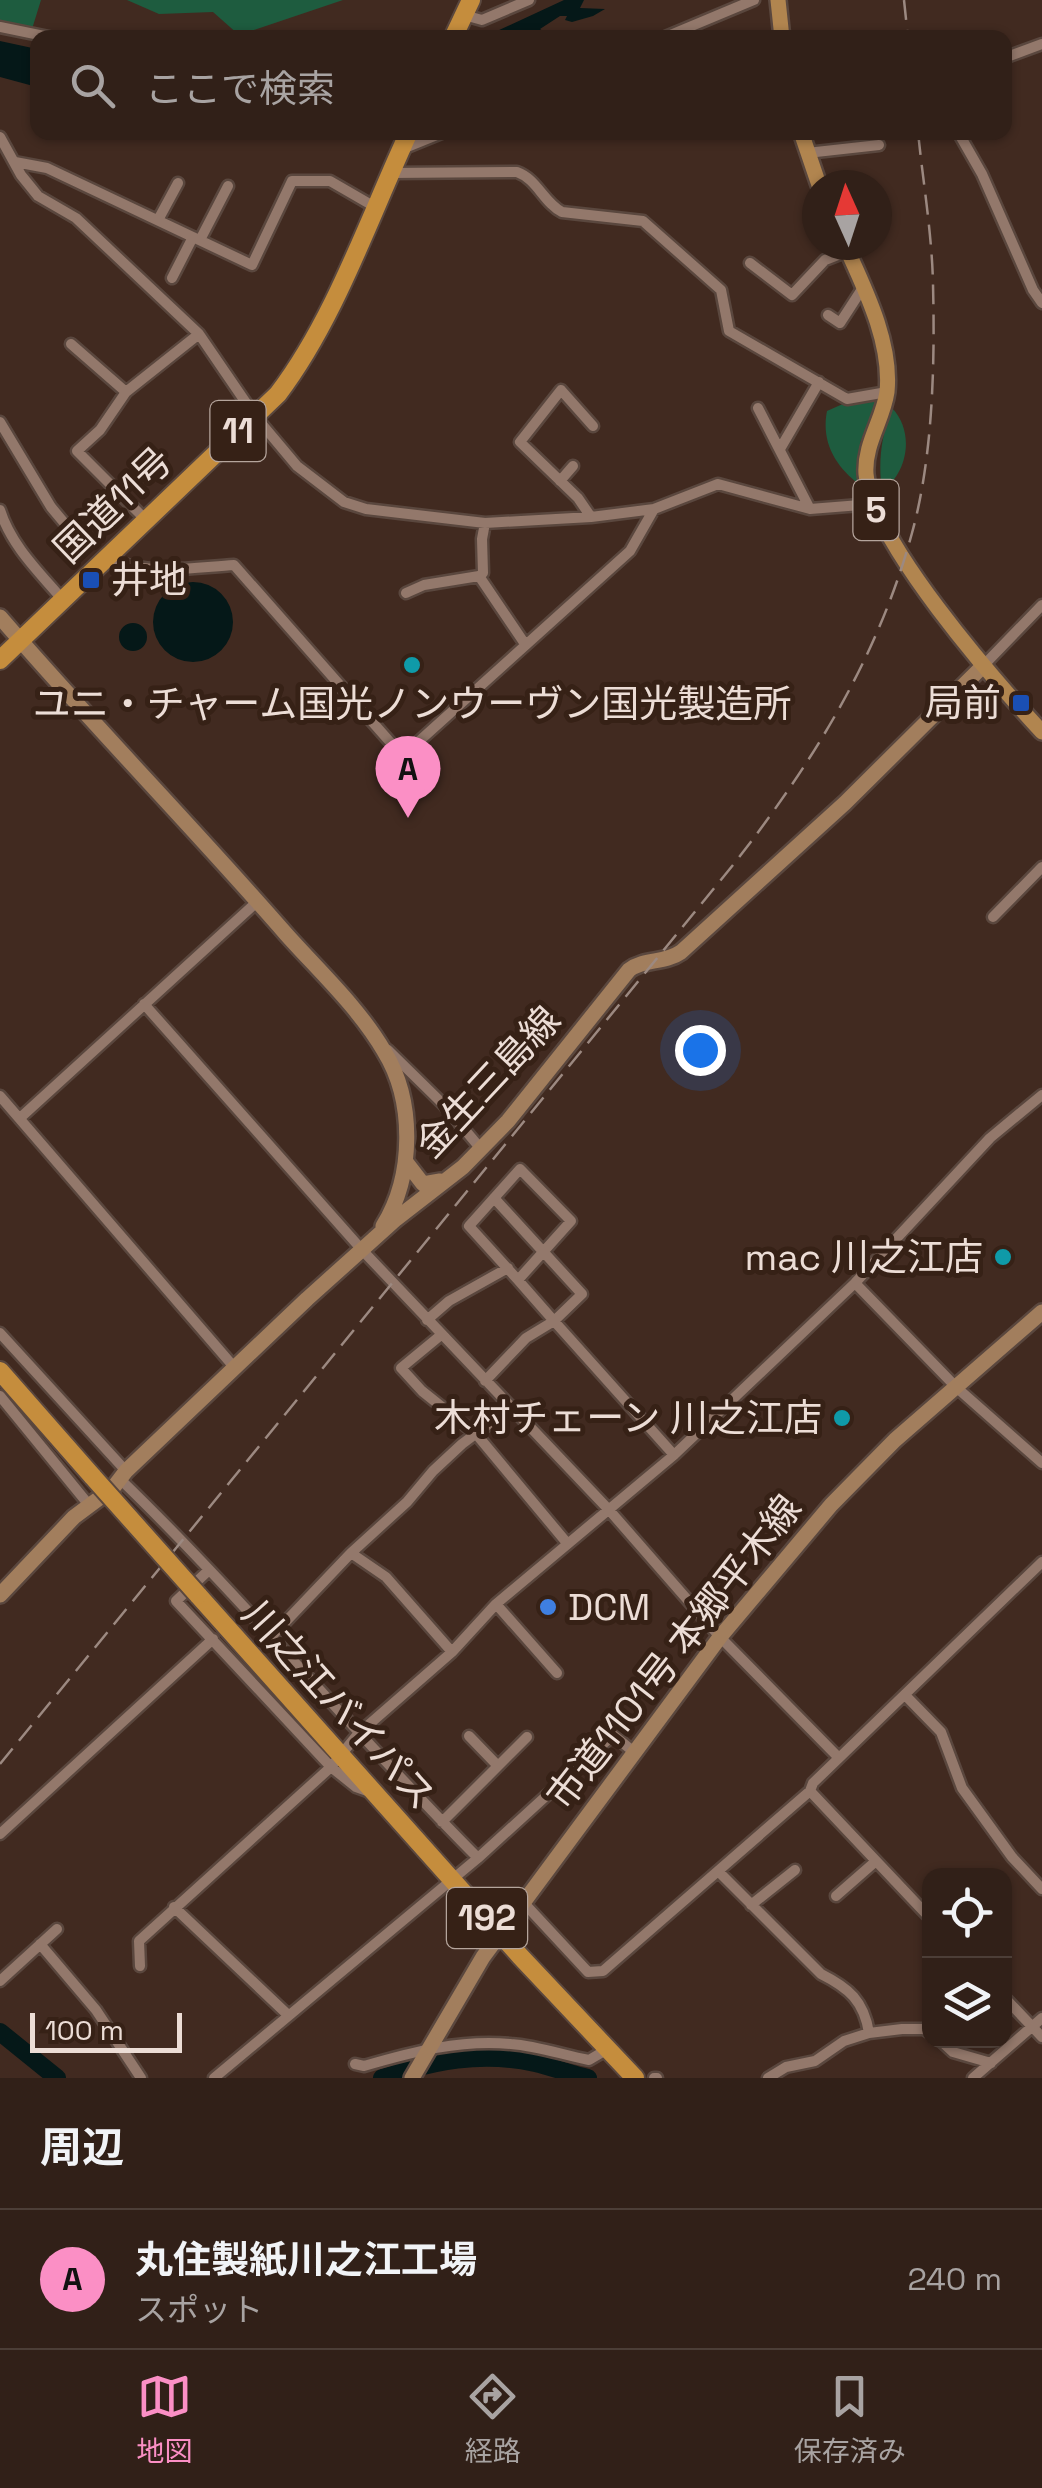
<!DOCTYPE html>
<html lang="ja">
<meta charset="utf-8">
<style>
body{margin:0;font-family:"Space Grotesk","Noto Sans JP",sans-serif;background:#392821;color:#f1f3f6}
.controls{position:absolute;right:30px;bottom:30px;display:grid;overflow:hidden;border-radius:20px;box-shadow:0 2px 8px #0004}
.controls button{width:90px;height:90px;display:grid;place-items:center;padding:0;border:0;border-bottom:2px solid #4c3e37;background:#312018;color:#f1f3f6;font:50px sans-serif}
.compass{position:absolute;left:802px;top:170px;width:90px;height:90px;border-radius:50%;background:#312018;box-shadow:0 2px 8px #0004;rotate:357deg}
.scale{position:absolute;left:30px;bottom:25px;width:152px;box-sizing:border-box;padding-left:10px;border:5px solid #ecddd6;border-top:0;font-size:28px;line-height:35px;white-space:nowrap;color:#ecddd6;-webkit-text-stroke:8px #362116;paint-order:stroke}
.you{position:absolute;left:700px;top:1050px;width:35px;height:35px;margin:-25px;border:8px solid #fff;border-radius:50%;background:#1a73e8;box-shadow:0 0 0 15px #1a73e833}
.badge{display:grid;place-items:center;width:65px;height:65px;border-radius:50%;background:#fb8fc5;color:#111;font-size:32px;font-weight:700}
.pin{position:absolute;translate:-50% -82px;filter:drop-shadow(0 2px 5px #0008)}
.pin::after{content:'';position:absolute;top:52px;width:35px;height:30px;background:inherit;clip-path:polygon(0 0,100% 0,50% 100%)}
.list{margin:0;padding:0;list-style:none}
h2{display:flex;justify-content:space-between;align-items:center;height:130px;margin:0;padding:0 40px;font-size:42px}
h2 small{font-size:32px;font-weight:400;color:#a8a3a2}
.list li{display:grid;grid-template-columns:65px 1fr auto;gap:30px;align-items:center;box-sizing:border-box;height:140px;padding:0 40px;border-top:2px solid #4c3e37}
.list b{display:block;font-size:38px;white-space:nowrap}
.list p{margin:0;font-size:32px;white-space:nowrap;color:#a8a3a2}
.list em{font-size:32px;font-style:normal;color:#a8a3a2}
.icon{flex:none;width:55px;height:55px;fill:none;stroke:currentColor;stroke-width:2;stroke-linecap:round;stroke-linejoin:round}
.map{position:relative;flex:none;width:1042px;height:2078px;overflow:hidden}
.search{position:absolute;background:#312018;box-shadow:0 2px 8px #0004;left:30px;right:30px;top:30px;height:110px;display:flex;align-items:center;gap:25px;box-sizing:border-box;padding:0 35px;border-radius:20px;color:#a8a3a2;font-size:38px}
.sheet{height:270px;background:#312018}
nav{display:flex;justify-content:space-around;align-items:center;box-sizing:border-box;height:140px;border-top:2px solid #4c3e37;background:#312018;font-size:28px;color:#a8a3a2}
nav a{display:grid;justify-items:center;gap:5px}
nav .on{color:#fb8fc5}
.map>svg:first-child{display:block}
</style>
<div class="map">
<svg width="1042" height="2078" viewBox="0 0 1042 2078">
<rect width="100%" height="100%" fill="#412a20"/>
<path fill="#1e5c3f" d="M0 0H41L32 29 0 23Z
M127 0H343L239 35 213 12 159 14Z
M878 399 860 443V485C835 466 821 442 827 411L845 403Z
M892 408C915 432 908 473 882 491 878 462 881 436 892 408Z"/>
<path fill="#051818" d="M564 0H584L580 8 605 9 593 16 572 22 565 20 567 16H560L540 29 544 32 560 35 484 37Z
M0 41 37 49V87L0 77Z
M153 622a40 40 0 1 1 80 0a40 40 0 1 1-80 0Z
M119 637a14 14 0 1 1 28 0a14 14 0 1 1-28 0Z"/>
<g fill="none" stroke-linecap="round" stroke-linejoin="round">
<path stroke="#051818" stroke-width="18" d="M0 2032 57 2078
M382 2078C433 2061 481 2051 535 2063 553 2067 570 2074 588 2078"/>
<defs>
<path id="street" d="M464 15 482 20 529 0
M0 27 54 38
M663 38 754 0
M1004 58 1042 44
M958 132 982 174 1033 290 1042 303
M0 137 21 175 38 196 76 218 199 334 255 416 297 466 344 502 366 509 485 523 591 517 654 509 718 484 810 509 873 504
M402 149 444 132
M807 153 879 145
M15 162 47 168 252 265 292 181H330L375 207
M390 173 517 172C537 179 544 203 562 212L643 221 721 290 729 331 847 399 887 392
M158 220 178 183
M200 240 228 186
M750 263 792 295 825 260 848 251
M172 278 193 237
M828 315 840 323 864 286
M71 344 126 392
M758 408 810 509
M0 422 51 507 66 525
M780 449 819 382
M560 481 573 466
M0 510C11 545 38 571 62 599
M591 517 578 498 520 442 561 390 593 426
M145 519 77 451 100 430 126 392 199 334
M105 558C148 576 189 568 234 565L398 751 407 752 630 551 654 509
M479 576 483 573 482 539 485 523
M406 593 424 585 479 576 525 644
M983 666 1042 605
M993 917 1042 867
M144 1004 363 1251 610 1511 720 1637 839 1758
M388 1050 444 1105 481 1149
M0 1096 234 1367
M20 1118 258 901
M520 1169 571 1221 518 1280 469 1226Z
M494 1198 582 1294 554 1321 518 1280
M855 1283 956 1387 1042 1463
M427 1320 449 1301 508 1268
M0 1333 126 1471
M441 1335 401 1368 422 1391 477 1435 567 1543
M485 1381 526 1338 554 1321 674 1455
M0 1396 89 1505
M120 1479C245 1600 355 1735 478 1858
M351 1553 407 1502 433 1471 462 1444 510 1408
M209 1570 176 1601 331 1767 356 1787 370 1792
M496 1604 557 1673
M271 1637 351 1553 386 1577 452 1652
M905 1695 941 1732 962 1788 1012 1857 1042 1889
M469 1736 498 1766
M442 1822 527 1737
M0 1834 213 1639
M719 1872 821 1974C849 1988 864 2001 869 2033
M836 1896 876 1861
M523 1902 588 1972 603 1971 810 1791
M751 1905 795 1870
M174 1907 287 2014
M930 1918 810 1791 813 1783 1042 1562
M40 1944 96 2010 141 2078
M140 1966 139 1941 331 1767 358 1734 452 1652 496 1604 674 1455 855 1283 990 1138 1042 1095
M0 1981 57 1929
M1004 1997 1042 2037
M940 2040 953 2052 991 2063
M355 2064 364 2066C412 2052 461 2039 511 2044 538 2046 563 2055 589 2060L606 2050
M214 2078 478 1858 613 1735 634 1752
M654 2078H657
M768 2078 786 2067 815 2061 844 2041 869 2033 902 2029H924L930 2033
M973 2078 1042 2018"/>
<path id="secondary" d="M0 617C93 725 193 827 286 934 319 971 359 1008 384 1051 415 1101 414 1176 383 1226
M406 1162 423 1184 440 1181
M0 1595 74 1517 113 1488 126 1471 307 1299 396 1219 463 1167 508 1121 629 970C645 958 664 964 681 952L845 803 983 666
M412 2078 483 1957 720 1637 831 1505 895 1440 1042 1312"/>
<path id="primary" d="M778 0 782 38
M801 132 819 185
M845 245C865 289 892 343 887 392 883 420 864 444 866 474 871 540 995 681 1042 732"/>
<path id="highway" d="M453 38 471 0
M0 660 278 394C335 319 369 218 409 132
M0 1371 93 1477
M198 1595 520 1956 635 2078"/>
</defs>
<use href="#street" stroke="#5a473e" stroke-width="15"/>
<use href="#secondary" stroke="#5a473e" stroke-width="20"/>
<use href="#primary" stroke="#5a473e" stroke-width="20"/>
<use href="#highway" stroke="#5a473e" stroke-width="22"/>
<use href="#street" stroke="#93786b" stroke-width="10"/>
<use href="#secondary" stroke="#a27e5d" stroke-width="15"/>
<use href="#primary" stroke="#b1854f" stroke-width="15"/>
<use href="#highway" stroke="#c58d3d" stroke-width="18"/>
<path stroke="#9c8981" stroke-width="2.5" stroke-dasharray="20 10" stroke-linecap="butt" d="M904 0 908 38
M0 1764 733 865C812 764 878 658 912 533 933 457 935 363 933 284 932 234 923 182 918 132"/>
<defs>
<path id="highway-bridge" d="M93 1477 198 1595"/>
</defs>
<use href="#highway-bridge" stroke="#5a473e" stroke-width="22" stroke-linecap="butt"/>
<use href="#highway-bridge" stroke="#c58d3d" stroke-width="18"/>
</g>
<g fill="#1a4fb4" stroke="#362116" stroke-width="4">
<rect x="81" y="570" width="20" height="20" rx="5"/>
<rect x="1011" y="693" width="20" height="20" rx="5"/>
</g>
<g fill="#0f9aa8" stroke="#362116" stroke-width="4">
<circle cx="412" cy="665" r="10"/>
<circle cx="1003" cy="1257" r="10"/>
<circle cx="842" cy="1418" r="10"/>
</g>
<circle fill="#3f7fe0" stroke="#362116" stroke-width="4" cx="548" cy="1607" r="10"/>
<g text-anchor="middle" stroke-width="10" stroke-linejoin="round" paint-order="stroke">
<g fill="#362116" stroke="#b5a59c" stroke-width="2.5">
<rect x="210.5" y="401" width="55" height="60" rx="8"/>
<rect x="853.5" y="480" width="45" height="60" rx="8"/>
<rect x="447" y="1888" width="80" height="60" rx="8"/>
</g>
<g font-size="35" font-weight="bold" fill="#ecddd6">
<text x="238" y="443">11</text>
<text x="876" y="522">5</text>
<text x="487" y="1930">192</text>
</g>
<g font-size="38" fill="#ecddd6" stroke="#362116">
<text transform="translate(113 505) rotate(-44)" y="13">国道11号</text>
<text transform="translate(488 1082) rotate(-47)" y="13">金生三島線</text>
<text transform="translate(674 1652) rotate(-52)" y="13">市道1101号 本郷平木線</text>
<text transform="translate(339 1705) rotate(48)" y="13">川之江バイパス</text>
</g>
<g font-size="38" fill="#ecddd6" stroke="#362116" text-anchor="end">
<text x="111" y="593" text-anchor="start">井地</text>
<text x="1001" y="716">局前</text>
<text x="412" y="717" text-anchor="middle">ユニ・チャーム国光ノンウーヴン国光製造所</text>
<text x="983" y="1270">mac 川之江店</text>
<text x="822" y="1431">木村チェーン 川之江店</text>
<text x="568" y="1620" text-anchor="start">DCM</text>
</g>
</g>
</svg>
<div class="controls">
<button><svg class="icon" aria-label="locate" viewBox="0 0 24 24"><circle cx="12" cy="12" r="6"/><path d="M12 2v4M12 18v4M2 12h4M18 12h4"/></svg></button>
<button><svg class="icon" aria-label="layers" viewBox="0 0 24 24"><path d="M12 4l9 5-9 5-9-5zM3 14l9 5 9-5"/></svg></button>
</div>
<svg class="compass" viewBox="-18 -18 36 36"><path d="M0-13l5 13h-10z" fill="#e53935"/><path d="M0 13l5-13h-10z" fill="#a8a3a2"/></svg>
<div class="scale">100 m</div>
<div class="you"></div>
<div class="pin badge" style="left:408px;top:818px">A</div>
<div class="search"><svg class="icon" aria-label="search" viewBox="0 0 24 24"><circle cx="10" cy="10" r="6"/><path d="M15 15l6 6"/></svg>ここで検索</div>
</div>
<section class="sheet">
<h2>周辺<small></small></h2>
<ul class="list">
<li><span class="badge">A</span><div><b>丸住製紙川之江工場</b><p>スポット</p></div><em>240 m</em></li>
</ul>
</section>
<nav>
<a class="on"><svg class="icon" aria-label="map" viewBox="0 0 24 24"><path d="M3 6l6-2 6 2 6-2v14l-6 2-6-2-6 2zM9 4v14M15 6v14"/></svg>地図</a>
<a><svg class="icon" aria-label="directions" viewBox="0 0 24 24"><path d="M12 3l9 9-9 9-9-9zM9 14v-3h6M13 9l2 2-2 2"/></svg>経路</a>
<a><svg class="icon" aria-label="saved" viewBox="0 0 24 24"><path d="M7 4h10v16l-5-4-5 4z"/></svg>保存済み</a>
</nav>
